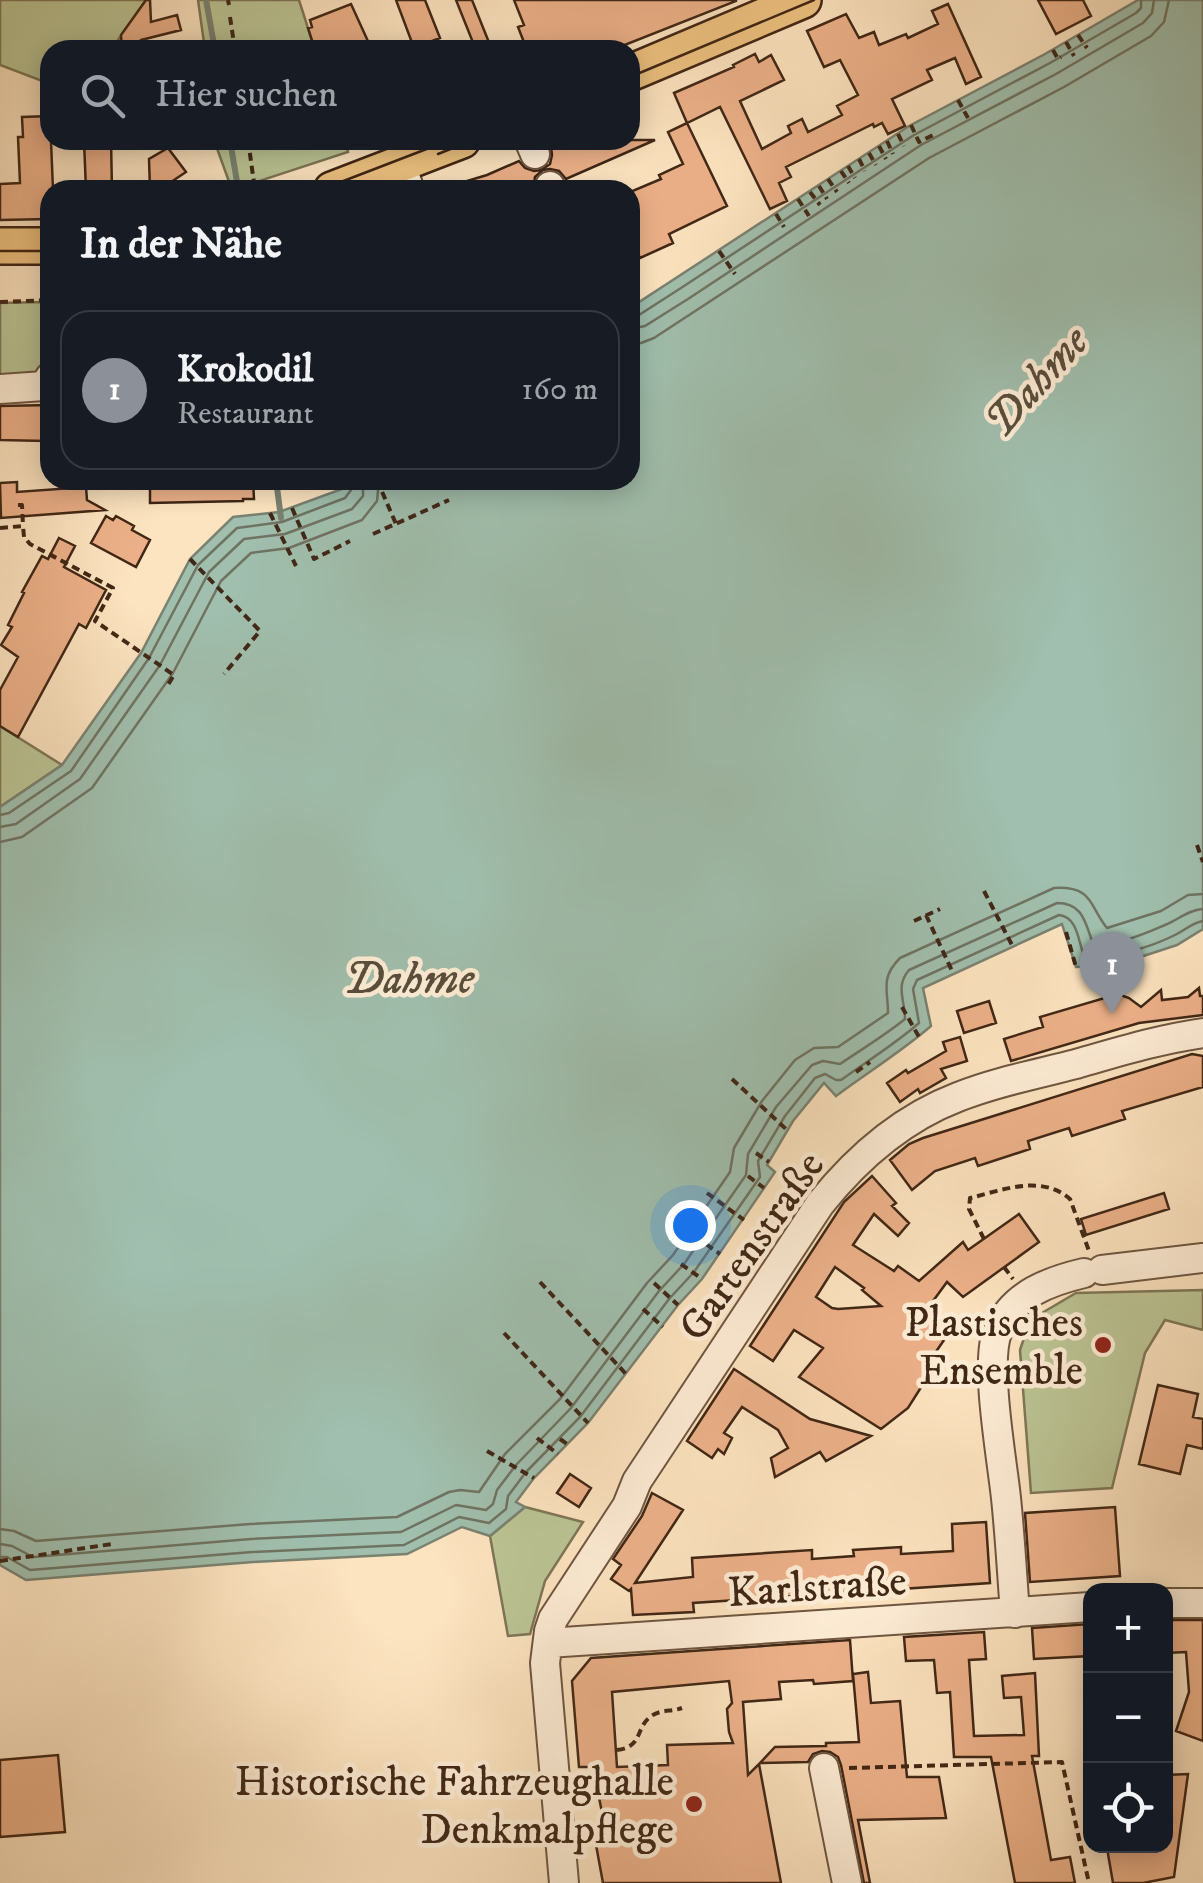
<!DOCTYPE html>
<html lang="de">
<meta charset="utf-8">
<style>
body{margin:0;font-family:"IM FELL DW Pica",serif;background:#20242c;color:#f1f3f6}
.controls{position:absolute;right:30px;bottom:30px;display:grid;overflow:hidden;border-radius:20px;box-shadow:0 5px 25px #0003}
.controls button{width:90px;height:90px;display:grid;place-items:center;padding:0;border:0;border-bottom:2px solid #363941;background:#171b24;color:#f1f3f6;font:50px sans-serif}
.you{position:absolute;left:690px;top:1225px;width:35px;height:35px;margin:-25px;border:8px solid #fff;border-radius:50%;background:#1a73e8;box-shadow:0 0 0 15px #1a73e833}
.badge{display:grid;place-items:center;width:65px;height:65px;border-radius:50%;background:#8c9099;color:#fff;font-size:32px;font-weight:700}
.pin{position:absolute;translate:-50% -82px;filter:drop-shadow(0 2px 5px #0008)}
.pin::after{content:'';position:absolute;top:52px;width:35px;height:30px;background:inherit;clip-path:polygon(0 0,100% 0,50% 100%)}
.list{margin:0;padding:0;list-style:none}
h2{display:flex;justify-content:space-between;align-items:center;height:130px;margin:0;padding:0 40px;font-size:42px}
h2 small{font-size:32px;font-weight:400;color:#9ea1a6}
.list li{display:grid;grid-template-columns:65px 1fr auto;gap:30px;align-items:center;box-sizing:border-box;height:160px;margin:0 20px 20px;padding:0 20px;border:2px solid #363941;border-radius:30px}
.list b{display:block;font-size:38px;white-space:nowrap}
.list p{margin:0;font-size:32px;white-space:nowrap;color:#9ea1a6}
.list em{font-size:32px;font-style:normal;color:#9ea1a6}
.icon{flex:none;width:55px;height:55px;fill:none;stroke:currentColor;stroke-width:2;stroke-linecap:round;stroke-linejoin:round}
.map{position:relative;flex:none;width:1203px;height:1883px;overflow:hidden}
.search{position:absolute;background:#171b24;box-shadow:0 5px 25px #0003;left:40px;top:40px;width:600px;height:110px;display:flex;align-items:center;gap:25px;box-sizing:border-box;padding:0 35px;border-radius:30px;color:#9ea1a6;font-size:38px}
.panel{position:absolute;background:#171b24;box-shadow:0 5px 25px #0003;left:40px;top:180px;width:600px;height:310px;border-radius:30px}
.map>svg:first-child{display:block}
</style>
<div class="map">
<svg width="1203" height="1883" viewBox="0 0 1203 1883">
<rect width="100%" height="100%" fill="#fde4c0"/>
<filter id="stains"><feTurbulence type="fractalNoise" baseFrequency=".002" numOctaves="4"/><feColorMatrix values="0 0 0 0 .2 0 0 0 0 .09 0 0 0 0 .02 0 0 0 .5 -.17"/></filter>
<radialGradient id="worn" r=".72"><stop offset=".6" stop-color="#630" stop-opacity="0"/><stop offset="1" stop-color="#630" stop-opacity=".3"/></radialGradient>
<path fill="#bcc595" stroke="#7e7656" stroke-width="2.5" d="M0 0H146L111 50H50V84L0 65Z
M198 0H299L315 50H205Z
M214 140H345L348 152 232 190Z
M44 302 45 368 39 375 0 378V303Z
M0 726 62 765 0 807Z
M1203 1290V1330L1165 1320 1145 1353 1112 1488 1031 1493 1020 1350 1030 1320 1076 1293Z
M525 1507 583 1522 545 1581 530 1634 508 1636 490 1536Z"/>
<path fill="#a0bfae" stroke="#7a8271" stroke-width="2.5" d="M1138 0H1203V929L1177 945 1116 965 1076 967 1062 924 923 988 931 1026C901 1052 868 1072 836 1096L824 1083 793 1121 767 1165 775 1172 702 1279 678 1305 588 1423 534 1478 516 1502 525 1507 490 1536 462 1527 407 1554 253 1562 26 1580 0 1565V807L62 765 141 653 190 559 233 517 279 512 342 489 339 480H352L354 483 360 480H630V308L909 126 1045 54Z"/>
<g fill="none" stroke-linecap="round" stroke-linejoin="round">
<path stroke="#707362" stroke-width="2.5" d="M630 316 639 315 681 288 914 135 1050 63 1136 13 1141 8V0
M630 329 645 326 688 299 921 145 1056 74 1143 23 1152 13 1154 0
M630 344 641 343 654 338 929 158 1064 87 1151 36 1164 22 1169 0
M0 815 9 813 71 771 149 658 198 565 237 528 282 522 345 498 351 490 350 480
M0 827 16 824 80 779 160 665 209 572 244 539 285 534 352 509 363 496V480
M0 842 22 837 92 788 173 673 221 581 251 553 289 548 362 520 377 501 379 480
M0 1529 14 1531 36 1541 250 1524 397 1517 449 1492 460 1490 479 1492 505 1454 560 1399 647 1283 673 1255 730 1172 734 1148 762 1101 795 1060 814 1048 838 1047 888 1013C888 990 880 978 900 958L1054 888C1094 886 1089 906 1107 928L1161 911 1188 895 1203 894
M0 1544 12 1546 33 1557 251 1539 401 1532 456 1505 486 1510 493 1504 497 1490 516 1465 571 1408 659 1291 684 1264 746 1175 748 1154 776 1107 812 1065 823 1061 840 1064C862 1049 884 1036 905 1019 905 1000 895 986 909 970L1057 903C1082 903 1085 921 1092 941 1113 948 1144 934 1165 925 1178 920 1188 910 1203 909
M0 1557H7L30 1570 252 1552 404 1545 459 1517 489 1523 506 1509 508 1496 526 1472 580 1417 669 1299 694 1272 760 1177 758 1161 785 1116 815 1078 825 1074 836 1080H841C867 1061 894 1045 919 1023L913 989 917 980 1059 915C1077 917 1078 939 1083 953 1104 963 1153 946 1175 935 1185 930 1192 923 1203 921"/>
<path stroke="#7a8271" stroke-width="6" d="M206 0 215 50
M230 140 238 188
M276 480 281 518"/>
</g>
<path fill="#edb189" stroke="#402716" stroke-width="2.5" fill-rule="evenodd" d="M146 0H150L151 22 177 15 181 30 141 40V50H122L121 35Z
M396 0H425L440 38 414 48Z
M456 0H472L492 50H476Z
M514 0H736V1L612 50H527L518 27 524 25Z
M1038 0H1083L1091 16 1056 34Z
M351 4 372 50H315L308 28 312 27 310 20Z
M948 4 981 77 966 84 955 58 927 70 932 80 892 99 905 126 888 134 882 123 874 127 873 124 786 167 791 177 779 183 787 201 770 209 720 107 687 123 674 93 734 67 733 65 755 54 759 62 771 55 784 80 740 101 762 149 791 133 788 126 802 119 808 132 842 115 837 106 858 95 840 60 824 67 807 31 846 14 859 38 874 32 879 45 906 34 908 38 938 24 932 11Z
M50 116 53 190H50V219L0 220V184L20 183 18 137H23L22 117Z
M687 123 727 206 669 234 673 243 640 258 630 235V192L661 179 659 175 683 164 668 132Z
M84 140H111L112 190H86Z
M566 140H655L566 179 559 171 550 169 543 170 535 177 533 190H451L450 186 487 175 519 161 525 168 534 171 541 170 550 164 552 155 551 147Z
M168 148 186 172 171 182 172 190H150L149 159Z
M50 405V438H46V441L0 440V406Z
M150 480H253L254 499H243V501L150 503Z
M17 482V492L86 487 87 500 105 510 1 518 0 483Z
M106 516 113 520 116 516 134 526 132 530 150 540 136 567 91 543Z
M59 538 75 546 64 567 106 590 86 628 79 624 18 737 0 726V690L18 657 1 645 12 627 8 625 24 593 22 592 42 556 48 559Z
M1199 988 1200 996H1203V1015L1139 1023 1011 1061 1004 1039 1043 1027 1040 1017 1118 994 1129 998 1141 1007 1161 990 1162 1000 1188 997Z
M989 1001 996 1023 964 1033 957 1011Z
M960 1037 967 1061 941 1069 946 1078 920 1093 918 1089 900 1102 887 1083 906 1070 908 1073 946 1051 943 1042Z
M1192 1054 1203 1056V1087L1122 1111 1125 1119 1072 1136 1069 1128 1028 1141 1030 1149 978 1166 975 1158 935 1171 912 1190 890 1160 909 1144 923 1138Z
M872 1176 896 1203 892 1206 909 1223 898 1236 874 1214 853 1245 894 1271 898 1266 919 1281 963 1242 968 1250 1019 1214 1039 1242 963 1297 947 1282 925 1312 951 1330 926 1366 932 1370 908 1408 881 1429 799 1377 823 1348 794 1330 773 1361 750 1346 844 1202ZM835 1267 864 1288 862 1290 881 1306 838 1309 832 1308 816 1297Z
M1164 1193 1169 1209 1086 1235 1081 1219Z
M734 1369 810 1419 871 1436 826 1461 820 1452 775 1477 771 1458 788 1448 778 1430 742 1407 724 1433 732 1438 724 1454 718 1449 712 1458 687 1441Z
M1158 1385 1198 1394 1193 1417 1203 1419V1449L1187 1445 1180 1474 1139 1464Z
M570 1474 591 1488 579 1507 557 1493Z
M652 1493 683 1510 635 1583 693 1577 692 1558 812 1550V1559L854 1556 853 1550 901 1547V1554L953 1551 952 1524 986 1522 990 1583 693 1603 694 1612 633 1615 631 1589 629 1591 611 1579 621 1565 613 1559 642 1516Z
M1115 1507 1120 1576 1030 1582 1025 1513Z
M1166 1620H1203V1741L1176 1731 1189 1692 1186 1652 1166 1653Z
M1090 1624V1656L1034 1659 1032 1628Z
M984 1632 986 1659 969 1660 974 1736 1024 1735 1021 1697 1004 1698 1002 1676 1035 1673 1039 1756H1032L1051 1860 1070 1857 1075 1883H1015L991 1757H954L950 1692 937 1693 934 1660 906 1661 904 1637Z
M850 1640 853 1681 814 1684 813 1680 779 1682 781 1699 743 1702 748 1775 759 1764 781 1883H603L596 1845 608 1843 593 1767H579L572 1681 591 1658ZM729 1681 732 1703 727 1709 729 1732 733 1743 667 1745 668 1765 617 1767 612 1692Z
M868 1672 871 1703 900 1701 907 1777H939L946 1818 858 1820 870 1883H864L841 1765 838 1757 830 1752 822 1751 813 1754 808 1762 760 1763 775 1747 826 1746V1743L859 1742 853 1674Z
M58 1755 65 1832 0 1837V1760Z
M1188 1774 1174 1877 1143 1883H1113L1107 1848 1120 1846H1166V1775Z"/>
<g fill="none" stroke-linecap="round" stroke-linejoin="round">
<defs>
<path id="minor" d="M529 140 535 154
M400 163 410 190
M550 186 552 190
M0 389 44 386 50 377
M1102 1270 1203 1258
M1166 1603H1203
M1015 1613C1012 1574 1010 1536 1006 1498 1002 1459 984 1362 998 1330 1013 1294 1050 1281 1084 1273
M548 1643 1090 1607
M824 1768 847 1883
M564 1883 545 1663 549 1631 553 1619 627 1506 637 1481 820 1204C856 1159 903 1118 958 1097 996 1082 1037 1074 1076 1064 1118 1052 1160 1039 1203 1033"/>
<path id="major" d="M630 73 803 0
M332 190 462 140
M0 246H50"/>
</defs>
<use href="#minor" stroke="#6f5640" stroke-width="32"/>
<use href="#major" stroke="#402716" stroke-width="40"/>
<path stroke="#402716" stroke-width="4" stroke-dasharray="8 5" stroke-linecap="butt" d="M228 0 229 5
M230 17 235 50
M1078 35 1087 48
M1066 42 1074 56
M1053 50 1058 59 1061 57
M958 100 968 118
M911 125 919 142 935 134
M898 134 904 146
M248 140 255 190
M887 141 893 154
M879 146 886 159
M869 153 876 165
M859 159 865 171
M848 166 855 178
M841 171 849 183
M828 179 837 192
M819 186 827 199
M810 192 820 205
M798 199 809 216
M776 214 784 227
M719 251 735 274
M0 302 50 300
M630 378 633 385
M377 480 396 524
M18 505H22L23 526
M292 508 314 559 350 541
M270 513 296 566
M0 528 23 526 24 537 30 544 113 588 95 621 174 675 166 688
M373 534 449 500
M190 559 260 631 224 674
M1197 845 1203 862
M984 891 1013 947
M926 915 953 973
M914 921 940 909
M1066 932 1076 967
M902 1007 919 1037
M856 1072 870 1062
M732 1079 786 1129
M756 1153 769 1162
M748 1176 764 1188
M707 1193 744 1220
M685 1229 720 1254
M984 1239 969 1209 970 1198C1003 1190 1041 1174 1070 1199L1089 1251
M681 1264 702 1279
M1004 1267 1013 1279
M540 1282 626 1374
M654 1283 678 1305
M643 1309 663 1327
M504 1333 588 1423
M537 1438 558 1454
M560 1439 567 1444
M487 1451 534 1478
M0 1561 112 1544
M617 1750C643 1747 635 1729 650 1717 660 1709 671 1712 682 1708
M849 1768 1062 1762 1089 1883
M584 1829H605"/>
<use href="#minor" stroke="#feedd6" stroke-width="28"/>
<use href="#major" stroke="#eec280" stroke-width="35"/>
<path stroke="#402716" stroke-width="2.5" d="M630 77 814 0
M438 154 473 140
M320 190 450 140
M0 251H50"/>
</g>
<g fill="#8f2418" stroke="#feedd6" stroke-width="4">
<circle cx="1103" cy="1345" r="10"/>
<circle cx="694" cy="1804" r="10"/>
</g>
<g text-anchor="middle" stroke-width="9" stroke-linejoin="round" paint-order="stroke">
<g font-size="42" fill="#402716" stroke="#feedd6">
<text transform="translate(750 1245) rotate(-55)" y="15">Gartenstraße</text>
<text transform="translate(817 1585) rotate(-4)" y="15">Karlstraße</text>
</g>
<g font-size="42" fill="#402716" stroke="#feedd6" text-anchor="end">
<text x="1083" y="1336">Plastisches<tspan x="1083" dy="48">Ensemble</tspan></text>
<text x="674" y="1795">Historische Fahrzeughalle<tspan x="674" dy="48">Denkmalpflege</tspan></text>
</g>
<g font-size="45" font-style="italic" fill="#584d3c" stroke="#feedd6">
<text transform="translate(1035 380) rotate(-48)" y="16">Dahme</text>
<text x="409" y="993">Dahme</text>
</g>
</g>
<rect width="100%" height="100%" filter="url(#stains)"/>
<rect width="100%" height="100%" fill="url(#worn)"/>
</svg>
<div class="controls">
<button>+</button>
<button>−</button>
<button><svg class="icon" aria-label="locate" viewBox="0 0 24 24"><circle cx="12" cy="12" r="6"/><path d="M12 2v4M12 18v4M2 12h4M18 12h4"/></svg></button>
</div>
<div class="you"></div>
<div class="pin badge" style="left:1112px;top:1014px">1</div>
<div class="search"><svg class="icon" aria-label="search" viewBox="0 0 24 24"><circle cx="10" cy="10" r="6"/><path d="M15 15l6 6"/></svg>Hier suchen</div>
<section class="panel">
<h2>In der Nähe<small></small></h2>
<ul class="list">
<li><span class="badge">1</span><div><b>Krokodil</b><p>Restaurant</p></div><em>160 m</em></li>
</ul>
</section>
</div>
